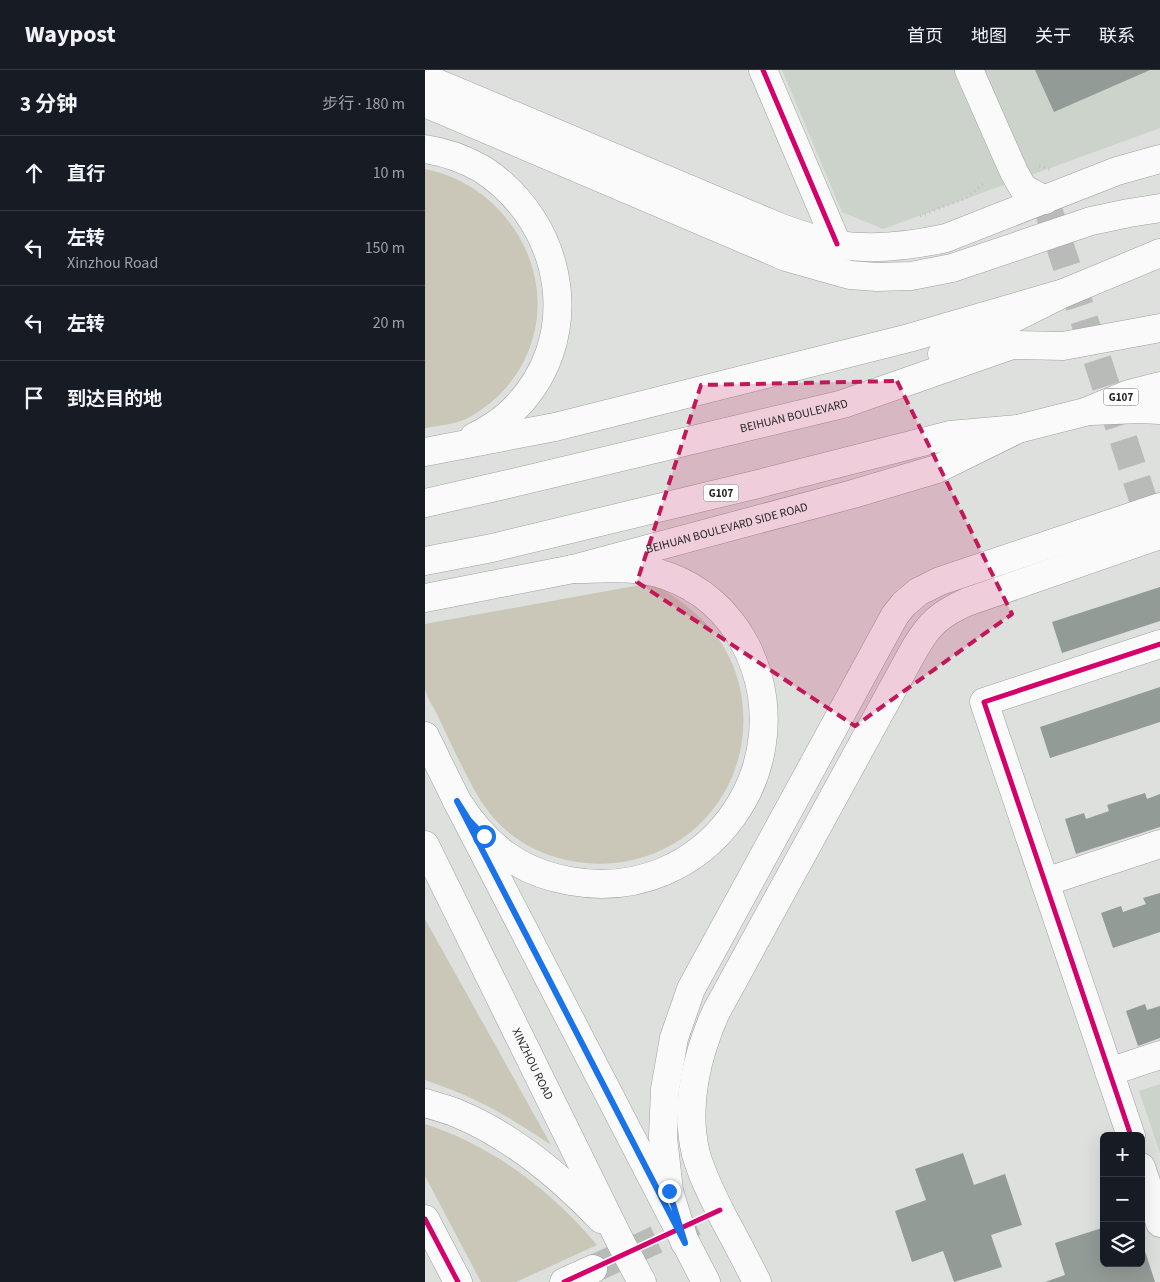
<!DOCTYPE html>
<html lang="zh">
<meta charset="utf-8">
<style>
body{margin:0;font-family:"Source Sans 3","Noto Sans SC",sans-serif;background:#242831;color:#f1f3f6}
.controls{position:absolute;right:15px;bottom:15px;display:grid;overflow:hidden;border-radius:8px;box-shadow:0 5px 20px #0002}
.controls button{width:45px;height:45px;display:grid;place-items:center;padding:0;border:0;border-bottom:1px solid #363941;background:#171b24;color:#f1f3f6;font:25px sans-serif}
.stop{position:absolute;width:15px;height:15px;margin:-11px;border:4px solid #1a73e8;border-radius:50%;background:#fff}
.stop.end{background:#1a73e8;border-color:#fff;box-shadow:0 1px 5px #0008}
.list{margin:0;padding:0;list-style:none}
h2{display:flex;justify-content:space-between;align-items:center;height:65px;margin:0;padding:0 20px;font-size:21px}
h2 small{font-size:16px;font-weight:400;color:#9ea1a6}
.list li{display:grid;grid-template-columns:32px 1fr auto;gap:15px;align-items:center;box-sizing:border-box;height:75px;padding:0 20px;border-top:1px solid #363941}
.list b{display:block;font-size:19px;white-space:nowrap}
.list p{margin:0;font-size:16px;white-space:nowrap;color:#9ea1a6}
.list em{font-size:16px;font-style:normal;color:#9ea1a6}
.icon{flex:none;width:28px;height:28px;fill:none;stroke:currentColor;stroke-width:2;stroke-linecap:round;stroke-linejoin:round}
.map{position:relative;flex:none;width:735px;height:1212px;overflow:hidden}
header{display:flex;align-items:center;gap:30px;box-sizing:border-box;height:70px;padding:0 25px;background:#171b24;border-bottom:1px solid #363941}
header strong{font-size:24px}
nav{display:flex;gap:28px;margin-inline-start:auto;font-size:18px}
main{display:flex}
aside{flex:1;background:#171b24}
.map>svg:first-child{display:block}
</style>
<header>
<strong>Waypost</strong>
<nav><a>首页</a><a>地图</a><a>关于</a><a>联系</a></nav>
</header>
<main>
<aside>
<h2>3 分钟<small>步行 · 180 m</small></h2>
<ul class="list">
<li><svg class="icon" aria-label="ahead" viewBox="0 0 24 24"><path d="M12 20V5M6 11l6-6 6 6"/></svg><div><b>直行</b></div><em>10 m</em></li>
<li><svg class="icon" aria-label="left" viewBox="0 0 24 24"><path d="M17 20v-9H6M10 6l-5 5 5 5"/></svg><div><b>左转</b><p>Xinzhou Road</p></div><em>150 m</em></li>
<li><svg class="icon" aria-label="left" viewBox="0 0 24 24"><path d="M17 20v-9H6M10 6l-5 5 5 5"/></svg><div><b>左转</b></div><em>20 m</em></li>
<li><svg class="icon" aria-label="arrive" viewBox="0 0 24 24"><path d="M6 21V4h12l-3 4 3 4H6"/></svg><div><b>到达目的地</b></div></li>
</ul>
</aside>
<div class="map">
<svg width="735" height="1212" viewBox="0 0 735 1212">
<rect width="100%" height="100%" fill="#dde0dc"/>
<path fill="#cbd3ca" d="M357 0H735V58L458 159 417 142Z
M735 1014V1083L714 1021Z"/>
<path fill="#cac7b9" d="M0 99C86 116 139 211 99 291 86 316 66 336 41 349 30 354 12 356 0 358Z
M226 513C249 525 269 540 286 559 330 611 329 691 285 743 237 801 148 810 88 766 65 749 51 725 39 700 29 681 20 661 11 642 7 635 1 626 0 618 0 612 0 606 0 599 0 584 0 569 0 554Z
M0 849 126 1075C98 1056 68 1037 37 1024 25 1019 12 1014 0 1010Z
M0 1054C68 1076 127 1121 172 1175L91 1212H56L0 1106Z"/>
<path fill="#939b97" d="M610 0H725L629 42Z
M735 517V551L637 583 627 552Z
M735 617V652L625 688 615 657Z
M720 723 722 729 735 724V757L651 784 640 749 659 743 661 749 684 741 682 735Z
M735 823V862L688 878 676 843 696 836 698 842 721 834 718 828Z
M720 934 722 940 735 936V968L713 976 701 941Z
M538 1083 549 1115 580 1104 597 1155 566 1165 577 1197 529 1212 518 1181 487 1192 470 1141 501 1130 490 1099Z
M677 1158 679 1163V1193H716V1179L719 1178 730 1212H620L640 1205 630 1173Z"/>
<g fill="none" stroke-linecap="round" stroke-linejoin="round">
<path stroke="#b8bbb7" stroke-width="28" stroke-dasharray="28 14" stroke-linecap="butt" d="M620 130 729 463
M168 1199 295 1140"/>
<defs>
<path id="minor" d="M338 0 412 174
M544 0 589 102 598 118 620 130
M0 8 354 157C373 164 393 171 413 175 450 180 486 176 521 168L692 101 735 89
M620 812 735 774
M684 1002 735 985
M706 1066 559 632 735 574
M716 1097 735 1153
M0 1149 33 1212
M139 1212 168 1199
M332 1212C321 1190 310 1169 298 1147 288 1127 277 1106 271 1084 259 1037 272 984 291 942L490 578C505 553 515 544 542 532L735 465"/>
<g id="major">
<path d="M0 33 361 187 425 205 452 207 486 206 527 198 666 151 704 143 735 138"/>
<path d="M0 79C20 82 40 89 57 99 142 154 161 274 84 344 73 354 61 361 49 367"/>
<path d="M666 341 715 339 735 340"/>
<path d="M0 382 130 357 484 268 639 223 735 183"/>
<path id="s1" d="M0 528 148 499 428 424 512 399 593 359"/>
<path d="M0 666 32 731 281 1212"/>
<path d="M32 731C60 775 93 802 145 811 281 836 382 695 320 574 303 542 276 518 242 506 213 495 178 499 148 499"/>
<path id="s2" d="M0 775 196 1173 217 1212"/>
<path d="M0 1033C10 1036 20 1039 29 1042 86 1065 134 1105 176 1149"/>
<path d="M260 1173 244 1121 238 1067 240 1019 249 968 266 919 470 545 479 534 493 522 515 511 735 437"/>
</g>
<g id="highway">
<path d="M517 284 639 223"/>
<path id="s3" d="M0 433 79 415 418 334 587 275 638 276 735 258"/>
<path d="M0 491 67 478 337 413 525 365 593 359 660 342 704 324 735 316"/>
</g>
</defs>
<use href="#minor" stroke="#9ea09e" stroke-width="29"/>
<use href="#major" stroke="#9ea09e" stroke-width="29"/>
<use href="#highway" stroke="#9ea09e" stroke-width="29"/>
<path stroke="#c0c1c0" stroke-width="3" stroke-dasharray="1 4" stroke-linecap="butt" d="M614 96 627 100
M495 146 541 128 559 113"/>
<use href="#minor" stroke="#fafafa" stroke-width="28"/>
<use href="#major" stroke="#fafafa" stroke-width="28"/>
<use href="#highway" stroke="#fafafa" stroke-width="28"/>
<defs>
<path id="cycleway" d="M338 0 412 174
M706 1066 559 632 735 574
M0 1149 33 1212
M139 1212 295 1140"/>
</defs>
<use href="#cycleway" stroke="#fff" stroke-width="8"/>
<use href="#cycleway" stroke="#d6006c" stroke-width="5"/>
</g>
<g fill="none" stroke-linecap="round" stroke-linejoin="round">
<path stroke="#1a73e8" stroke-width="6" d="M59 766 44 750 32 731 260 1173 244 1121"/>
</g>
<path fill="#c2185b" fill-opacity="0.2" stroke="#c2185b" stroke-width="4" stroke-dasharray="10 6" stroke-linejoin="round" d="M472 311 587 544 430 656 212 512 276 315Z"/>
<g text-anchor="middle" stroke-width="5" stroke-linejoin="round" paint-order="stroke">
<g fill="#fff" stroke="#676866" stroke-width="1">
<rect x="678.5" y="318.5" width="35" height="17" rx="4"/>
<rect x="278.5" y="414.5" width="35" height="17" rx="4"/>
</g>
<g font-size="11" font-weight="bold" fill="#262825">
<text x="696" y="331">G107</text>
<text x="296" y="427">G107</text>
</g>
<g font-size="12" fill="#262825" stroke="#fff">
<text dy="4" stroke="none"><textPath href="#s3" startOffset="379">BEIHUAN BOULEVARD</textPath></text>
<text dy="4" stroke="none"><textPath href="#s1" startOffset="310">BEIHUAN BOULEVARD SIDE ROAD</textPath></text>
<text dy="4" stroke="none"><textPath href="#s2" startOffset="244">XINZHOU ROAD</textPath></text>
</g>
</g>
</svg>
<div class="controls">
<button>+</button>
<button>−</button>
<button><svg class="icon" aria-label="layers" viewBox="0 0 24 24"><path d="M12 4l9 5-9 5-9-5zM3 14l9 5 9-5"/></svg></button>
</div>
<div class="stop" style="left:59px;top:766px"></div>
<div class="stop end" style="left:244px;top:1121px"></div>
</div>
</main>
